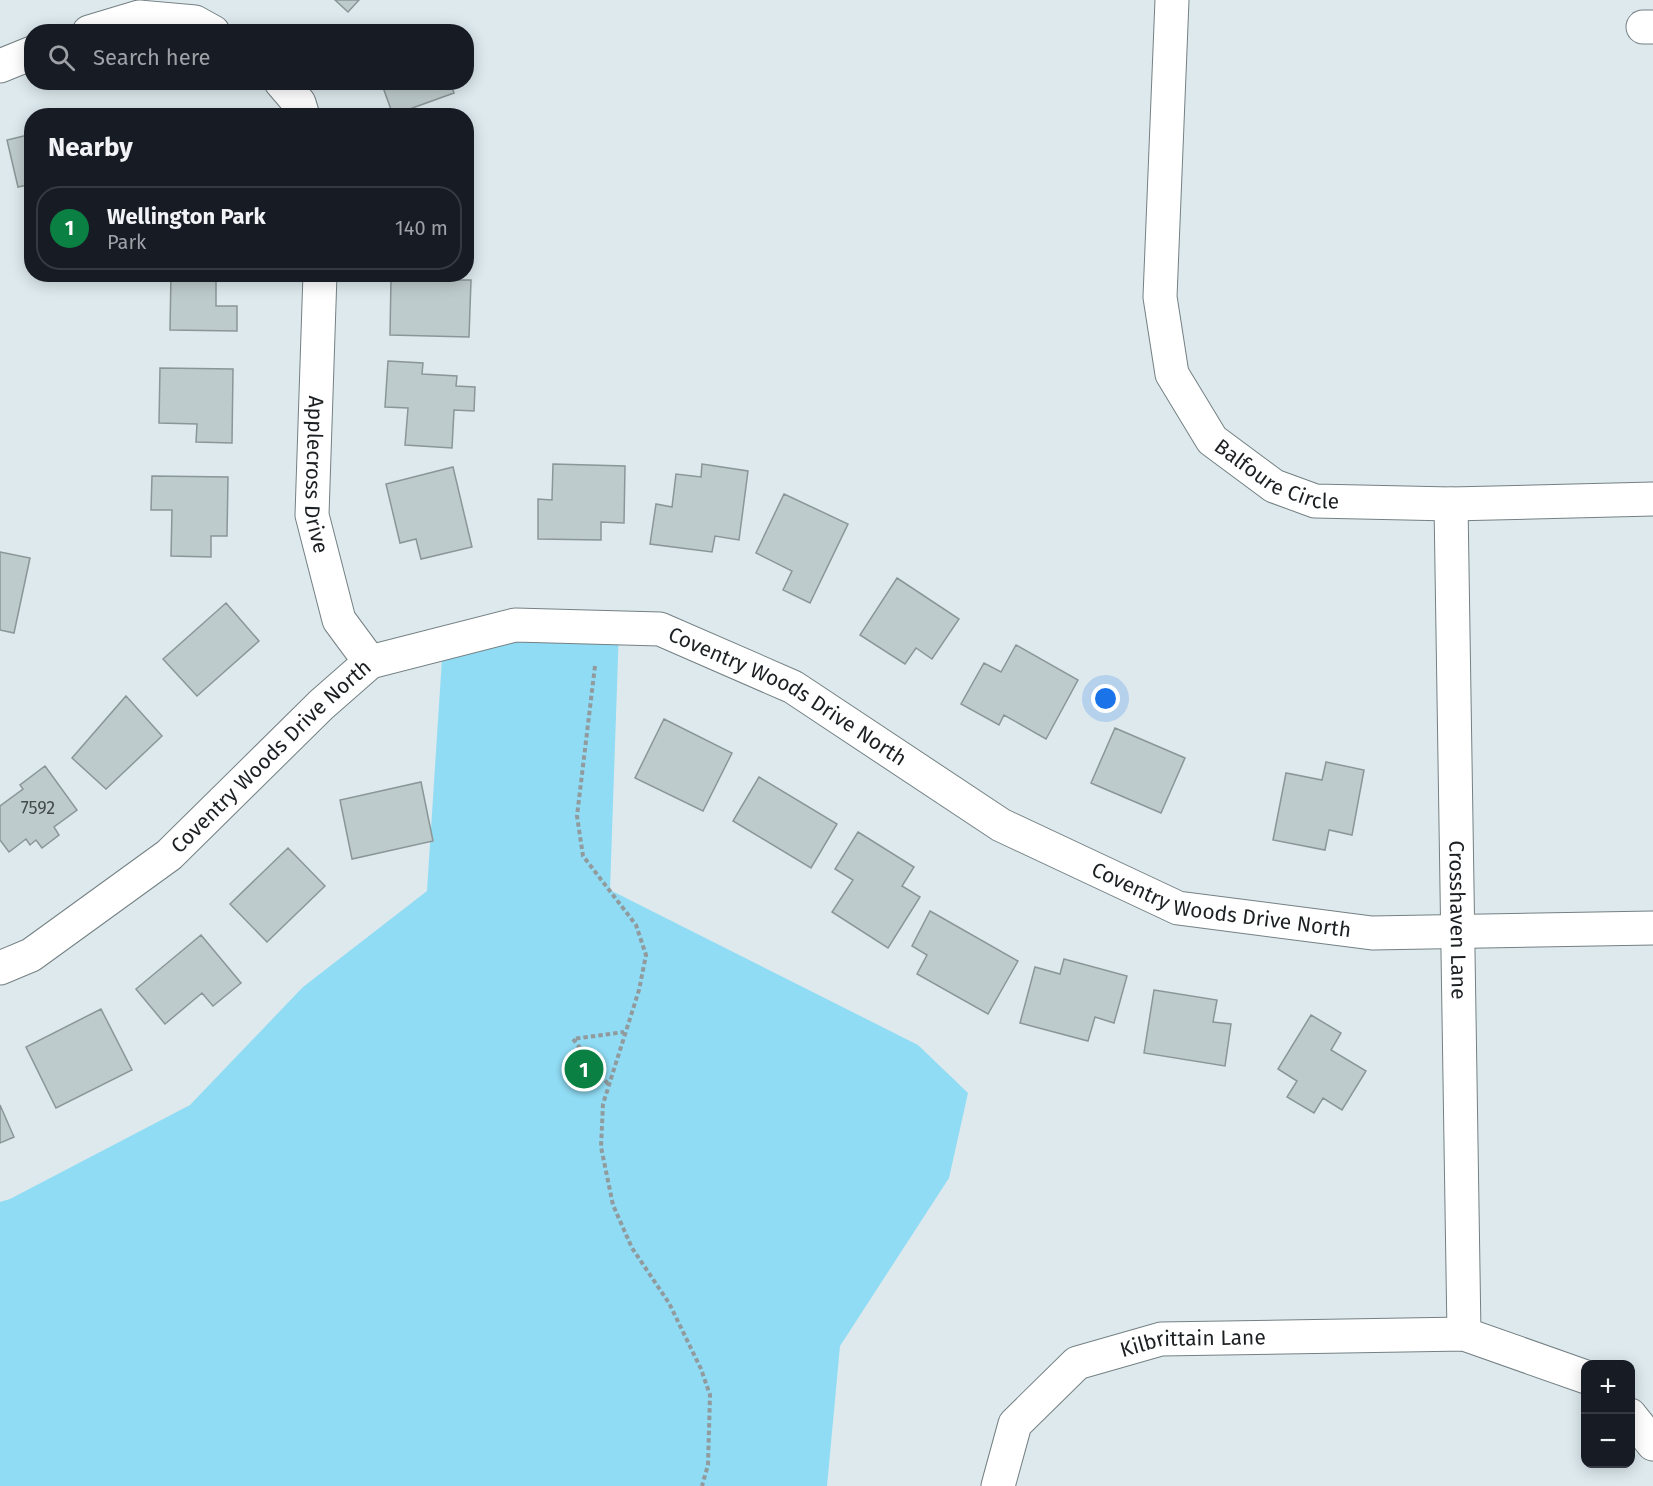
<!DOCTYPE html>
<meta charset="utf-8">
<style>
body{margin:0;font-family:"Fira Sans",sans-serif;background:#20242c;color:#f1f3f6}
.controls{position:absolute;right:18px;bottom:18px;display:grid;overflow:hidden;border-radius:12px;box-shadow:0 3px 15px #0003}
.controls button{width:54px;height:54px;display:grid;place-items:center;padding:0;border:0;border-bottom:2px solid #363941;background:#171b24;color:#f1f3f6;font:30px sans-serif}
.you{position:absolute;left:1106px;top:699px;width:21px;height:21px;margin:-15px;border:4px solid #fff;border-radius:50%;background:#1a73e8;box-shadow:0 0 0 9px #1a73e833}
.badge{display:grid;place-items:center;width:39px;height:39px;border-radius:50%;background:#0b8043;color:#fff;font-size:20px;font-weight:700}
.pin{position:absolute;translate:-50% -50%;border:3px solid #fff;box-shadow:0 2px 6px #0006}
.list{margin:0;padding:0;list-style:none}
h2{display:flex;justify-content:space-between;align-items:center;height:78px;margin:0;padding:0 24px;font-size:26px}
h2 small{font-size:20px;font-weight:400;color:#9ea1a6}
.list li{display:grid;grid-template-columns:39px 1fr auto;gap:18px;align-items:center;box-sizing:border-box;height:84px;margin:0 12px 12px;padding:0 12px;border:2px solid #363941;border-radius:24px}
.list b{display:block;font-size:22px;white-space:nowrap}
.list p{margin:0;font-size:20px;white-space:nowrap;color:#9ea1a6}
.list em{font-size:20px;font-style:normal;color:#9ea1a6}
.icon{flex:none;width:33px;height:33px;fill:none;stroke:currentColor;stroke-width:2;stroke-linecap:round;stroke-linejoin:round}
.map{position:relative;flex:none;width:1653px;height:1486px;overflow:hidden}
.search{position:absolute;background:#171b24;box-shadow:0 3px 15px #0003;left:24px;top:24px;width:450px;height:66px;display:flex;align-items:center;gap:15px;box-sizing:border-box;padding:0 21px;border-radius:24px;color:#9ea1a6;font-size:22px}
.panel{position:absolute;background:#171b24;box-shadow:0 3px 15px #0003;left:24px;top:108px;width:450px;height:174px;border-radius:24px}
.map>svg:first-child{display:block}
</style>
<div class="map">
<svg width="1653" height="1486" viewBox="0 0 1653 1486">
<rect width="100%" height="100%" fill="#dde9ed"/>
<path fill="#90dcf4" d="M619 628 610 890 918 1045 968 1093 949 1178 840 1346 827 1486H0V1202L10 1199 190 1105 303 987 427 891 443 643Z"/>
<path fill="#becbcc" stroke="#8a9697" stroke-width="1.5" d="M335 0H359L348 12Z
M429 25 431 32H411Z
M381 82H450L454 93 393 115Z
M32 134V184L18 187 7 140Z
M171 274H216V306H237V331L170 330Z
M409 274H451V280H471L469 337 390 335 391 279 408 280Z
M388 361 423 363 422 374 457 376 456 386 475 387 474 411 454 410 452 448 405 445 408 408 385 407Z
M160 368 233 369 232 443 196 442 197 424 159 423Z
M553 464 625 466 624 523 601 522V540L538 539V499L552 500Z
M702 464 748 471 739 540 715 536 712 552 650 544 656 504 672 507 676 474 701 477Z
M453 467 472 547 421 559 416 539 400 543 386 484Z
M152 476 228 477 227 536H211V557L171 556 172 510H151Z
M784 494 848 524 810 603 783 590 792 571 756 553Z
M0 552 30 558 14 633 0 630Z
M897 578 959 619 932 659 916 648 905 664 860 635Z
M226 603 259 641 197 696 163 659Z
M1016 645 1078 680 1046 739 1004 715 999 725 961 704 984 663 1001 672Z
M126 696 162 736 106 789 72 758Z
M664 719 732 753 703 811 635 778Z
M1115 728 1185 758 1161 813 1091 783Z
M1326 762 1364 770 1352 835 1329 830 1325 850 1273 840 1286 773 1322 780Z
M45 766 77 810 54 827 59 835 42 848 36 840 30 845 26 839 9 852 0 840V806L23 789 20 785Z
M759 777 837 824 811 868 733 821Z
M421 782 433 841 352 859 340 800Z
M858 832 914 867 902 886 920 897 888 948 832 912 853 880 835 869Z
M288 848 325 886 267 942 230 904Z
M930 911 1018 961 988 1014 917 974 927 955 912 946Z
M201 935 241 983 213 1006 202 993 165 1024 136 989Z
M1064 959 1127 976 1114 1023 1095 1017 1088 1041 1020 1023 1035 967 1060 974Z
M1154 990 1217 1000 1213 1022 1231 1024 1225 1066 1144 1053Z
M101 1009 132 1070 56 1108 26 1047Z
M1311 1015 1341 1033 1331 1050 1366 1071 1342 1110 1323 1098 1314 1113 1287 1097 1297 1081 1278 1069Z
M0 1105 14 1137 0 1143Z"/>
<g fill="none" stroke-linecap="round" stroke-linejoin="round">
<defs>
<g id="minor">
<path id="s1" d="M1172 0 1160 297 1172 374 1212 440 1274 486 1315 501 1451 504 1653 499"/>
<path d="M1643 27H1653"/>
<path d="M89 32 139 17 195 22 213 32"/>
<path d="M0 66 32 53"/>
<path d="M281 82 299 103 303 116"/>
<path id="s2" d="M320 274 312 515 339 620 370 662"/>
<path id="s3" d="M1451 504 1464 1334"/>
<path id="s4" d="M0 968 31 955 169 855 321 705 370 662 515 625 660 629 793 687 1001 825 1178 908 1372 933 1653 928"/>
<path d="M1630 1415 1653 1444"/>
<path id="s5" d="M998 1486 1015 1424 1077 1363 1161 1339 1464 1334 1586 1377"/>
</g>
</defs>
<use href="#minor" stroke="#748083" stroke-width="35"/>
<path stroke="#919a9d" stroke-width="4" stroke-dasharray="4.5 3" stroke-linecap="butt" d="M595 666 577 816 583 856 636 925 646 955 639 990 603 1104 601 1147 613 1205 632 1248 669 1303 701 1369 710 1395 708 1465 702 1486
M608 1084 573 1039 624 1032"/>
<use href="#minor" stroke="#fff" stroke-width="33"/>
</g>
<g text-anchor="middle" stroke-width="6" stroke-linejoin="round" paint-order="stroke">
<g font-size="18" fill="#444b4c">
<text x="38" y="814">7592</text>
</g>
<g font-size="21" fill="#1c2022" stroke="#dde9ed">
<text dy="7" stroke="none"><textPath href="#s1" startOffset="528">Balfoure Circle</textPath></text>
<text dy="7" stroke="none"><textPath href="#s2" startOffset="201">Applecross Drive</textPath></text>
<text dy="7" stroke="none"><textPath href="#s4" startOffset="922">Coventry Woods Drive North</textPath></text>
<text dy="7" stroke="none"><textPath href="#s4" startOffset="346">Coventry Woods Drive North</textPath></text>
<text dy="7" stroke="none"><textPath href="#s4" startOffset="1408">Coventry Woods Drive North</textPath></text>
<text dy="7" stroke="none"><textPath href="#s3" startOffset="416">Crosshaven Lane</textPath></text>
<text dy="7" stroke="none"><textPath href="#s5" startOffset="270">Kilbrittain Lane</textPath></text>
</g>
</g>
</svg>
<div class="controls">
<button>+</button>
<button>−</button>
</div>
<div class="you"></div>
<div class="pin badge" style="left:584px;top:1069px">1</div>
<div class="search"><svg class="icon" aria-label="search" viewBox="0 0 24 24"><circle cx="10" cy="10" r="6"/><path d="M15 15l6 6"/></svg>Search here</div>
<section class="panel">
<h2>Nearby<small></small></h2>
<ul class="list">
<li><span class="badge">1</span><div><b>Wellington Park</b><p>Park</p></div><em>140 m</em></li>
</ul>
</section>
</div>
